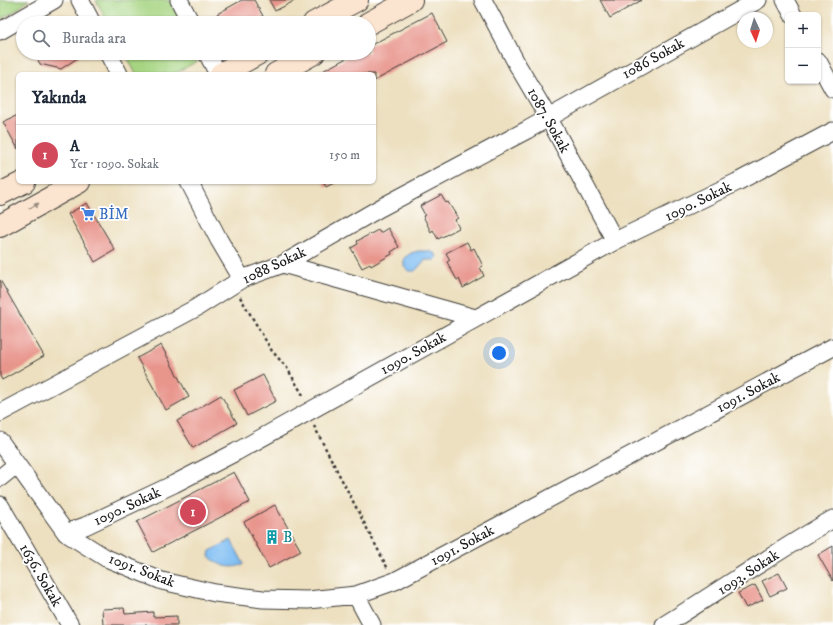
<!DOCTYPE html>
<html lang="tr">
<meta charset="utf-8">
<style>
body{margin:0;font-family:"IM FELL DW Pica",serif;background:#f6f6f7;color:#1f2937}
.controls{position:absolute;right:12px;top:12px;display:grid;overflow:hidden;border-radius:6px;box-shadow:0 1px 3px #0004}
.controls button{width:36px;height:36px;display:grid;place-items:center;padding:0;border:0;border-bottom:1px solid #e0e1e3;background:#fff;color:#1f2937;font:20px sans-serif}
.compass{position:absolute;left:737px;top:12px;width:36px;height:36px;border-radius:50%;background:#fff;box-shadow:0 1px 3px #0004;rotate:176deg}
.you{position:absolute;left:499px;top:353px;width:14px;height:14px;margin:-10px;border:3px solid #fff;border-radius:50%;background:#1a73e8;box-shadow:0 0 0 6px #1a73e833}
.badge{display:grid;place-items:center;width:26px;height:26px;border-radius:50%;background:#d1495b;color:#fff;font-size:13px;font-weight:700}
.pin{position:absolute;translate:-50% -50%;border:2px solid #fff;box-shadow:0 1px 4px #0006}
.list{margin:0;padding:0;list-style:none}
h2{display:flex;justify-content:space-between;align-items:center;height:52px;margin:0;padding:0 16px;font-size:17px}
h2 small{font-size:13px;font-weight:400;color:#747a83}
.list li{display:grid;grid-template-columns:26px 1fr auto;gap:12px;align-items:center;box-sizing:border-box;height:60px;padding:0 16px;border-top:1px solid #e0e1e3}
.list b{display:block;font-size:15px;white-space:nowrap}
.list p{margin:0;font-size:13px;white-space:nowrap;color:#747a83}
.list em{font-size:13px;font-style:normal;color:#747a83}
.icon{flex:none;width:22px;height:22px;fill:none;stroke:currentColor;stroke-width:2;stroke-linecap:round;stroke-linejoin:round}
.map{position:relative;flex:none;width:833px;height:625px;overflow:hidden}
.search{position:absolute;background:#fff;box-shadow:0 1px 3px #0004;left:16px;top:16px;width:360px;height:44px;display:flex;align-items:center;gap:10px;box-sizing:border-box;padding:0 14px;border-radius:22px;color:#747a83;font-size:15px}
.panel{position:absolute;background:#fff;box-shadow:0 1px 3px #0004;left:16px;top:72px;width:360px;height:112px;border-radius:6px}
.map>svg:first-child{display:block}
</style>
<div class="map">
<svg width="833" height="625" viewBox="0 0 833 625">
<rect width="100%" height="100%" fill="#fff"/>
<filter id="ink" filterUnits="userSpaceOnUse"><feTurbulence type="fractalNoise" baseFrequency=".025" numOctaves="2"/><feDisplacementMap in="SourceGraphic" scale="8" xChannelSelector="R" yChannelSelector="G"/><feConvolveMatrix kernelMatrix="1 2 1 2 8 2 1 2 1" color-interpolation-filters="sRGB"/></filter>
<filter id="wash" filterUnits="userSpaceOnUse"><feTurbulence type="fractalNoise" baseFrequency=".012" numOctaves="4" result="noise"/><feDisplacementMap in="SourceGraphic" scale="16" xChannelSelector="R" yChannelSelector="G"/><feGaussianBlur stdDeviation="0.9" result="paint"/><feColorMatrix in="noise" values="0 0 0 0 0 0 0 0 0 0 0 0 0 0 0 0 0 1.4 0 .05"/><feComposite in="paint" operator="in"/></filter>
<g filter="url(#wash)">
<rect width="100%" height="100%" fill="#ede0c0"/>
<path fill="#a6d481" stroke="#61784e" d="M0 0H29L12 13 0 19Z
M96 0H169L182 23H108Z
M125 53H198L201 59 174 74H136Z"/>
<path fill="#80bef3" stroke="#4e6d88" d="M418 251H429L436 254 437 258 435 260H425L415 271H408L404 267V258L411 253Z
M231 540 244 564C231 570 218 566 209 556L210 551Z"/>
<g id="blocks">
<path fill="#e8958c" d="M242 0H254L263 16 249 23H222L217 14Z
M269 0H296L275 11Z
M600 0H642L610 18Z
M432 13 447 42 374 81V74H317L356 53H369V46Z
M34 53H76L79 57 61 69 40 64Z
M18 115V149L3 122Z
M323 182H336L326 187Z
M441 195 446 203 448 202 458 218 455 220 459 228 438 239 433 230 431 232 423 216 425 215 420 206Z
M87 203 115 250 95 262 68 214Z
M388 228 399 247 391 252 392 254 371 266 370 264 362 268 351 248 358 244 357 241 378 230 380 233Z
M467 242 471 250 474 248 483 266 480 267 484 276 463 288 459 279 457 280 447 262 450 260 446 253Z
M0 280 44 356 2 380 0 376Z
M161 345 189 397 166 410 137 358Z
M263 375 276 401 247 416 234 390Z
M221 395 237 423 193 448 177 421Z
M234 472 250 502 153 552 137 522Z
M275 505 301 551 269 568 244 522Z
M833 546V581L818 555Z
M779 573 787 588 770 596 762 581Z
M755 585 763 600 746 608 738 593Z
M124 608 125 614 153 612V617L177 616V625H103L102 609Z"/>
</g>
</g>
<g filter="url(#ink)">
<use href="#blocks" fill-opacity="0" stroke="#3b3935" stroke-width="1"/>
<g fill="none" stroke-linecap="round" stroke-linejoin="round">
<defs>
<path id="minor" d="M80 0 92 23
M179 0 191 23
M483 0 518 66 548 117 615 241
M785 0 793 15
M0 31 54 0
M108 53 119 74
M207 53 218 74
M818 61 833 89
M189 182 219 240 242 279
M283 264 475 318
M0 413 196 308 242 279 283 264 380 208 527 130 758 0
M0 441 66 533 85 526 174 484 236 452 615 241 737 182 833 131
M0 478 16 465
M0 505 70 625
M66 533 106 558 162 581 215 593 263 599 308 600 356 595 395 581 833 347
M356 595 372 625
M664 625C721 590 775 552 833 519"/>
<path id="secondary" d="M314 23 357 0
M369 23 411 0
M221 74 259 53
M276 74 314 53
M0 194 24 182
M0 226 79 182"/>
</defs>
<use href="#minor" stroke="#3b3935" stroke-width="19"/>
<use href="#secondary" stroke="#3b3935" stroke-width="24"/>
<path stroke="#3b3935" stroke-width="2.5" stroke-dasharray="3 3" stroke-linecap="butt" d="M240 297 272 351 287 368 304 397
M314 426 388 569"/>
<use href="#minor" stroke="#fff" stroke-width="17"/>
<use href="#secondary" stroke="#fce5d0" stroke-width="22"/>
</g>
<defs><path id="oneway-solid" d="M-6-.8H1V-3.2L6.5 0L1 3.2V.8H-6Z"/></defs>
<use fill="#978b7f" href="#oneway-solid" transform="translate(34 206) rotate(-29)"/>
</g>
<defs>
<symbol id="supermarket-bare" viewBox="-9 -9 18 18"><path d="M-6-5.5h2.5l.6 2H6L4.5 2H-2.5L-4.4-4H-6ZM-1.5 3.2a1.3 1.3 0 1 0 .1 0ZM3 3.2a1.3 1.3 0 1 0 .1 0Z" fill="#3f7fe0" stroke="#fff" stroke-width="2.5" paint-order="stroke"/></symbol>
<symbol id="building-bare" viewBox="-9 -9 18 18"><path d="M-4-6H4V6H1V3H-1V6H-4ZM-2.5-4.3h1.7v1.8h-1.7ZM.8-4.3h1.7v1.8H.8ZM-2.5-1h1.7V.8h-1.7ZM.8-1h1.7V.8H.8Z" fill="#0f9aa8" stroke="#fff" stroke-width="2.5" paint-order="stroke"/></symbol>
</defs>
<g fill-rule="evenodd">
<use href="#supermarket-bare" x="78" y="204" width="20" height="20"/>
<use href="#building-bare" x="262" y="527" width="20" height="20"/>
</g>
<g text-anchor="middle" stroke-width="3.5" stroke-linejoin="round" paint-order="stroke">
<g font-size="15" fill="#1c1c1c" stroke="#fff">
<text transform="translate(653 58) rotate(-29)" y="5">1086 Sokak</text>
<text transform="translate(549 120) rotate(61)" y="5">1087. Sokak</text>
<text transform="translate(698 201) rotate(-26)" y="5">1090. Sokak</text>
<text transform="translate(274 265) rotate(-25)" y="5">1088 Sokak</text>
<text transform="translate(413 353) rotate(-29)" y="5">1090. Sokak</text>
<text transform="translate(748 392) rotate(-28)" y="5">1091. Sokak</text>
<text transform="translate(127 506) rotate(-25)" y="5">1090. Sokak</text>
<text transform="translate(462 545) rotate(-28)" y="5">1091. Sokak</text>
<text transform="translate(142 570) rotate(21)" y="5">1091. Sokak</text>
<text transform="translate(748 572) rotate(-33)" y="5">1093. Sokak</text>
<text transform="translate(41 575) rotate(60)" y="5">1636. Sokak</text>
</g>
<g font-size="15" fill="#366cbe" stroke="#fff" text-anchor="start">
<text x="99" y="219">BİM</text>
</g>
<g font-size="15" fill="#0d838f" stroke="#fff" text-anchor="start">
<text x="283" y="542">B</text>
</g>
</g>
</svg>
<div class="controls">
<button>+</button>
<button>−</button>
</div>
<svg class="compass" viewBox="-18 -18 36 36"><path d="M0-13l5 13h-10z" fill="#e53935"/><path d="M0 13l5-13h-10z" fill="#747a83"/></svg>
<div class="you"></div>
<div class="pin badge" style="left:193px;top:512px">1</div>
<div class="search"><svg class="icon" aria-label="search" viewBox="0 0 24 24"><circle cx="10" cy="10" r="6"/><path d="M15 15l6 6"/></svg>Burada ara</div>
<section class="panel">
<h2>Yakında<small></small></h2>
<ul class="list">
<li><span class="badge">1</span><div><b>A</b><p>Yer · 1090. Sokak</p></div><em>150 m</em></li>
</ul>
</section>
</div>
